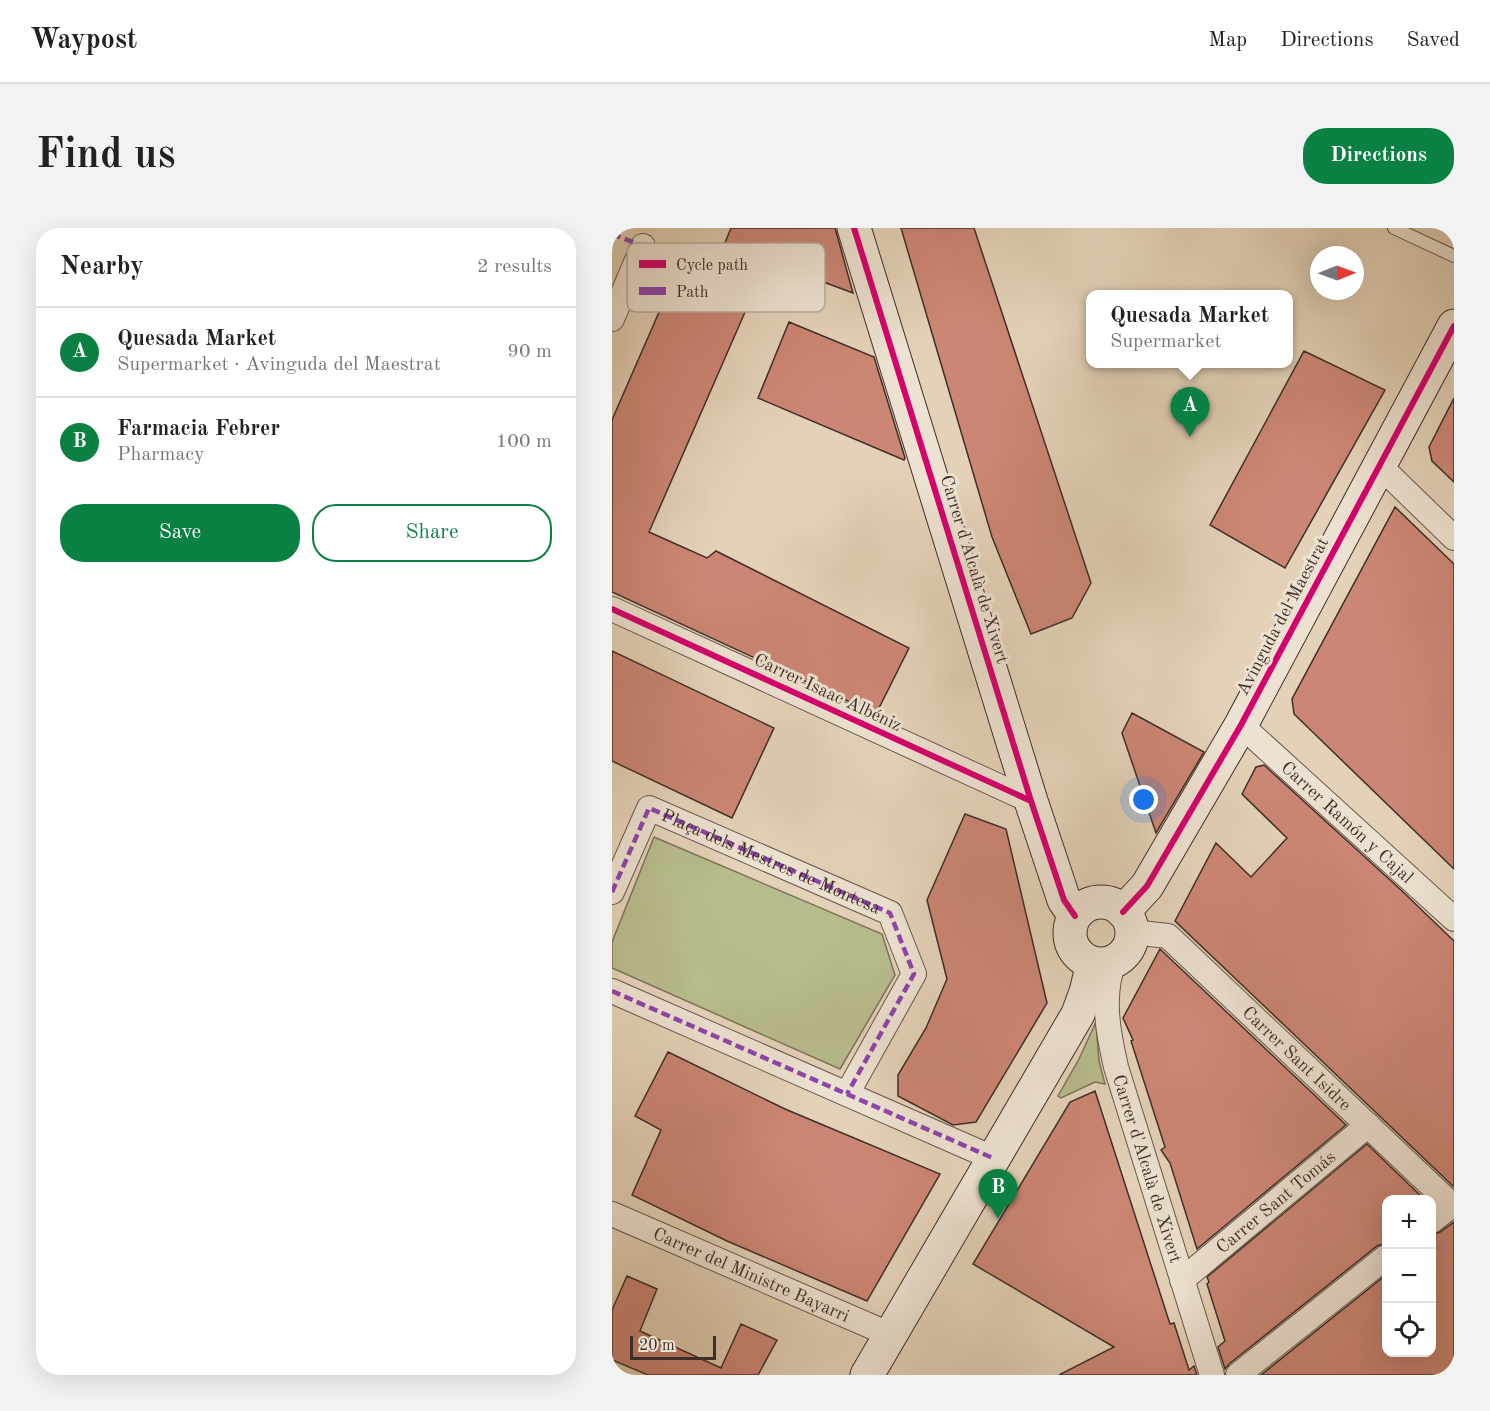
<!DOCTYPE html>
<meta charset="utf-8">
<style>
body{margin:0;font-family:"Old Standard TT",serif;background:#f2f2f2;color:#222}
.controls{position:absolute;right:18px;bottom:18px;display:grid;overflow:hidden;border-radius:12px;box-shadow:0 6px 24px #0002}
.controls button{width:54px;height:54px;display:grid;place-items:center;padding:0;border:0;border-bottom:2px solid #e0e0e0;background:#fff;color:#222;font:30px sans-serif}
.compass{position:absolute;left:698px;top:18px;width:54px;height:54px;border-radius:50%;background:#fff;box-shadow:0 6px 24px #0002;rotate:89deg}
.scale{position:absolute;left:18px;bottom:15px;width:86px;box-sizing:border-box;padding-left:6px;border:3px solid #3e2e28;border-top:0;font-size:16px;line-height:21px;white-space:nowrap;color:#3e2e28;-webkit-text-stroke:4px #ede2d1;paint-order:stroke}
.you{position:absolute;left:532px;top:572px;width:21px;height:21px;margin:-15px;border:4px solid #fff;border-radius:50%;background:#1a73e8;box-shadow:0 0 0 9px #1a73e833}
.badge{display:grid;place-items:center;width:39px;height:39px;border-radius:50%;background:#0b8043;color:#fff;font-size:20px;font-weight:700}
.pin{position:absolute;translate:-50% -50px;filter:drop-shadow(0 2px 3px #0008)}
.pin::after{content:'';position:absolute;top:32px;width:21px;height:18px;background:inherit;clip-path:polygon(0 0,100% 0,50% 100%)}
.popup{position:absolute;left:474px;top:62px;width:207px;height:78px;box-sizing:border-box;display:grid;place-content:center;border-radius:12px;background:#fff;filter:drop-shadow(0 2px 4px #0005);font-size:20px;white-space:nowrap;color:#767676}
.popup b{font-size:22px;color:#222}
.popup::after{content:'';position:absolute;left:50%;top:100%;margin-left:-12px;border:12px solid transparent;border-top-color:#fff}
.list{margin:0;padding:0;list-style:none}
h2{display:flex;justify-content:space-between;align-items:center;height:78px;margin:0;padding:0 24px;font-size:26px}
h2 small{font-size:20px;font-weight:400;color:#767676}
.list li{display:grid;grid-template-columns:39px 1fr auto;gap:18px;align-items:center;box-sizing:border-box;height:90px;padding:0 24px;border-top:2px solid #e0e0e0}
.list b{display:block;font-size:22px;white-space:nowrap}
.list p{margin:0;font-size:20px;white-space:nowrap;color:#767676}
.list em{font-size:20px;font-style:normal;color:#767676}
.actions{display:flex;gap:12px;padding:18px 24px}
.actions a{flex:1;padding:14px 0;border:2px solid #0b8043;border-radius:24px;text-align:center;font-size:21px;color:#0b8043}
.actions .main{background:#0b8043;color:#fff}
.icon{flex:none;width:33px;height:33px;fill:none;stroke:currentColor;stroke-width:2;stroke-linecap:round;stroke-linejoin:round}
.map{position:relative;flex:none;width:842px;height:1147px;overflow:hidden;border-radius:24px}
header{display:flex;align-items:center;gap:36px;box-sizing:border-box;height:84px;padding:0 30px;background:#fff;border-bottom:2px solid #e0e0e0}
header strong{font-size:28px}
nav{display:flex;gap:33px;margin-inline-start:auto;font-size:21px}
.intro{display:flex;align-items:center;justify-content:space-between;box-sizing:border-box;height:144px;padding:0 36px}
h1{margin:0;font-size:42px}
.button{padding:15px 27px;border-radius:24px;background:#0b8043;color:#fff;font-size:21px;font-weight:700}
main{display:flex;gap:36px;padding:0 36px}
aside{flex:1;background:#fff;border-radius:24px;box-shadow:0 6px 24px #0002}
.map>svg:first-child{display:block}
</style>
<header>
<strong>Waypost</strong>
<nav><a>Map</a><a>Directions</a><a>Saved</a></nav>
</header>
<div class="intro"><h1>Find us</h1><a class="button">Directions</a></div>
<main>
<aside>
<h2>Nearby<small>2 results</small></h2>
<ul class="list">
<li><span class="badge">A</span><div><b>Quesada Market</b><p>Supermarket · Avinguda del Maestrat</p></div><em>90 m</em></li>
<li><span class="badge">B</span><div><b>Farmacia Febrer</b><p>Pharmacy</p></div><em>100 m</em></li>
</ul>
<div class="actions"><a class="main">Save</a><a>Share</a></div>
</aside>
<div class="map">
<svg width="842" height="1147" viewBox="0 0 842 1147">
<rect width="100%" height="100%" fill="#e4d2b8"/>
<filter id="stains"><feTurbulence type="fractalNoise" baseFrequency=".00333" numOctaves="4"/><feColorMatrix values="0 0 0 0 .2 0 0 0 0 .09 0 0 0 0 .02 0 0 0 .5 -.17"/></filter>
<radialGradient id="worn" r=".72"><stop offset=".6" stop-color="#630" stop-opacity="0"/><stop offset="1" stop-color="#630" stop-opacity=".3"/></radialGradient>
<path fill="#b8bb8c" stroke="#7b745a" stroke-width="1.5" d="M42 609 270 706 283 747 228 841 0 740V714Z
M483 796H484L487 833 493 856 483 854 449 870 446 868 467 831Z"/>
<path fill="#cc8675" stroke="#3e2e28" stroke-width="1.5" d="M119 0H223L241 65 112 17Z
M289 0H362L479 355 460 390 419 406 380 309Z
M65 43 137 75 37 304 95 330 104 323 297 420 264 486 0 364V192Z
M177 94 262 129 293 230 292 232 146 170Z
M692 123 773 162 673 340 598 297Z
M842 170V254L820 233 817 219Z
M783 279 842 336V641L682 486 680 471Z
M0 423 162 500 120 590 0 533Z
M520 485 592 524 544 605 510 505Z
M652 537 789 662 842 713V959L563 693 604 615 639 649 675 610 630 566 644 539Z
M353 586 394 601 435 775 364 894 341 897 286 868V847L314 800 335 751 315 672Z
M548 721 734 897 585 1021 558 935 549 922 553 919 519 813 521 812 511 790Z
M56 824 173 881 328 946 255 1073 115 1013 20 967 49 902 23 888Z
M483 863 558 1096 562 1095 577 1142 582 1138 585 1147H447L502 1119 361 1036 458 874Z
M755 916 813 972H774V1015L765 1018 617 1136 613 1141 606 1119 613 1113 595 1056 597 1054 595 1049Z
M842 994V1147H649L774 1047V1125H819V1007L828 1004Z
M15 1048 45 1061 28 1103 109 1140 129 1096 165 1112 146 1147H36L0 1132V1082Z"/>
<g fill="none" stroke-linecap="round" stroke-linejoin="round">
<defs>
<path id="lane" d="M782 0 842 28"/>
<g id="street">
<path d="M0 91 31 18"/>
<path d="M768 238 842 310"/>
<path d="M0 381 419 573"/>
<path id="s1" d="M629 497 842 691"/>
<path id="s2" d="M0 664 37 580 278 685 302 746 235 866"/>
<path id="s3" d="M520 704 556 708 842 979"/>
<path id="s4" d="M502 733C489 768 496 804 504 839L600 1147"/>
<path d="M0 763 383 931"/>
<path id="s5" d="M0 986 279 1107"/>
<path d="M820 993 840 977"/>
<path id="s6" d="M570 1052 756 897"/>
<path d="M626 1147 774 1029"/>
</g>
<path id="secondary" d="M242 0 419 573 452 672 463 688
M458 705a31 31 0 1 1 62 0a31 31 0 1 1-62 0Z
M511 684 535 658 629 497 842 98
M255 1147 466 786 474 764 481 735"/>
</defs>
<use href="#lane" stroke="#68574c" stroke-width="14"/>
<use href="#street" stroke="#68574c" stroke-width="26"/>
<use href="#secondary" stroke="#3e2e28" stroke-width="35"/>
<use href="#lane" stroke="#ede2d1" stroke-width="12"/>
<use href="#street" stroke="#ede2d1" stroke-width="24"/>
<use href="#secondary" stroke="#ede2d1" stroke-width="33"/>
<path stroke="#8e44ad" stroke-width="4.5" stroke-dasharray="9 4.5" stroke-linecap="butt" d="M0 6 31 18
M0 664 37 580 278 685 302 746 235 866
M0 763 383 931"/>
<defs>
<path id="cycleway" d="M242 0 419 573 452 672 463 688
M0 381 419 573
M511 684 535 658 629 497 842 98"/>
</defs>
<use href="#cycleway" stroke="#ede2d1" stroke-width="10"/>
<use href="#cycleway" stroke="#d6006c" stroke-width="6"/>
</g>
<g text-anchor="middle" stroke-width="6" stroke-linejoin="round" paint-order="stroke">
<g font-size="18" fill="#3e2e28" stroke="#ede2d1">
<text transform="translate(363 341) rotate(73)" y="6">Carrer d'Alcalà de Xivert</text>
<text transform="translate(670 388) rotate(-62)" y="6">Avinguda del Maestrat</text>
<text transform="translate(216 464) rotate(25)" y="6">Carrer Isaac Albéniz</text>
<text dy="6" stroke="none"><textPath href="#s1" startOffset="144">Carrer Ramón y Cajal</textPath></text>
<text dy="6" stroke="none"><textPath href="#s2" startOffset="225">Plaça dels Mestres de Montesa</textPath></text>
<text dy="6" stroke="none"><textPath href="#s3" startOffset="214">Carrer Sant Isidre</textPath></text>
<text dy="6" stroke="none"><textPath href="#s4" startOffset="214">Carrer d'Alcalà de Xivert</textPath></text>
<text dy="6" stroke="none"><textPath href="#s6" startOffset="122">Carrer Sant Tomás</textPath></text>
<text dy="6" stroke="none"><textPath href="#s5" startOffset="152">Carrer del Ministre Bayarri</textPath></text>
</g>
</g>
<rect x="15" y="15" width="198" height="69" rx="9" fill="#ede2d1" stroke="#b8ac9e" stroke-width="1.5"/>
<rect x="27" y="32" width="27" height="8" fill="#d6006c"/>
<rect x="27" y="59" width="27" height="8" fill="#8e44ad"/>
<g font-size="16" fill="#3e2e28">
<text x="64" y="42">Cycle path</text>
<text x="64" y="69">Path</text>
</g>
<rect width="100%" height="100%" filter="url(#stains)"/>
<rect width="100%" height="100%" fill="url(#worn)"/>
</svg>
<div class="controls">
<button>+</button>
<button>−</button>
<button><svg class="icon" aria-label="locate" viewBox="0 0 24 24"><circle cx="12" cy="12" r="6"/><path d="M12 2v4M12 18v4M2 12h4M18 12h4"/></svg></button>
</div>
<svg class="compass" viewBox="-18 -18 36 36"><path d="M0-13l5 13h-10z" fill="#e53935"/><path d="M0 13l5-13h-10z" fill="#767676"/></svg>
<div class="scale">20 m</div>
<div class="you"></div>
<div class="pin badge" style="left:578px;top:209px">A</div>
<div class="popup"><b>Quesada Market</b>Supermarket</div>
<div class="pin badge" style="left:386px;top:991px">B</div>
</div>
</main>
